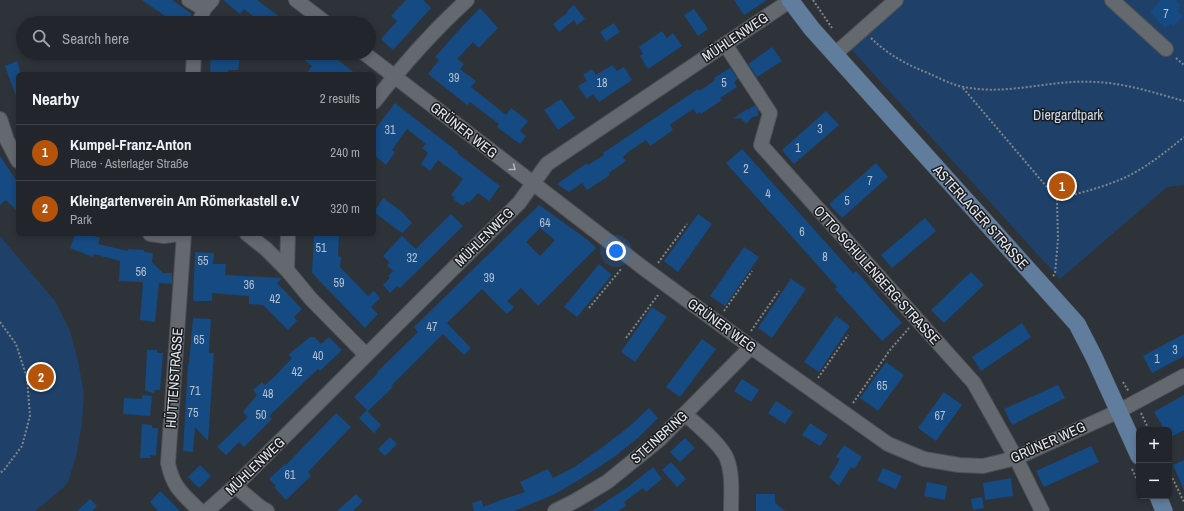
<!DOCTYPE html>
<meta charset="utf-8">
<style>
body{margin:0;font-family:"Archivo Narrow",sans-serif;background:#2a2e34;color:#f1f3f6}
.controls{position:absolute;right:12px;bottom:12px;display:grid;overflow:hidden;border-radius:6px;box-shadow:0 2px 6px #0003}
.controls button{width:36px;height:36px;display:grid;place-items:center;padding:0;border:0;border-bottom:1px solid #3f4348;background:#22262c;color:#f1f3f6;font:20px sans-serif}
.you{position:absolute;left:616px;top:251px;width:14px;height:14px;margin:-10px;border:3px solid #fff;border-radius:50%;background:#1a73e8;box-shadow:0 0 0 6px #1a73e833}
.badge{display:grid;place-items:center;width:26px;height:26px;border-radius:50%;background:#b45309;color:#fff;font-size:13px;font-weight:700}
.pin{position:absolute;translate:-50% -50%;border:2px solid #fff;box-shadow:0 1px 4px #0006}
.list{margin:0;padding:0;list-style:none}
h2{display:flex;justify-content:space-between;align-items:center;height:52px;margin:0;padding:0 16px;font-size:17px}
h2 small{font-size:13px;font-weight:400;color:#a2a5a9}
.list li{display:grid;grid-template-columns:26px 1fr auto;gap:12px;align-items:center;box-sizing:border-box;height:56px;padding:0 16px;border-top:1px solid #3f4348}
.list b{display:block;font-size:15px;white-space:nowrap}
.list p{margin:0;font-size:13px;white-space:nowrap;color:#a2a5a9}
.list em{font-size:13px;font-style:normal;color:#a2a5a9}
.icon{flex:none;width:22px;height:22px;fill:none;stroke:currentColor;stroke-width:2;stroke-linecap:round;stroke-linejoin:round}
.map{position:relative;flex:none;width:1184px;height:511px;overflow:hidden}
.search{position:absolute;background:#22262c;box-shadow:0 2px 6px #0003;left:16px;top:16px;width:360px;height:44px;display:flex;align-items:center;gap:10px;box-sizing:border-box;padding:0 14px;border-radius:22px;color:#a2a5a9;font-size:15px}
.panel{position:absolute;background:#22262c;box-shadow:0 2px 6px #0003;left:16px;top:72px;width:360px;height:164px;border-radius:6px}
.map>svg:first-child{display:block}
</style>
<div class="map">
<svg width="1184" height="511" viewBox="0 0 1184 511">
<rect width="100%" height="100%" fill="#2e333a"/>
<path fill="#1f4169" d="M905 0H1184V185L1167 187 1060 279 851 49Z
M0 236 55 301 70 331 78 361 84 394 82 424 76 456 68 482 64 487 35 511H0Z"/>
<path fill="#164a82" fill-rule="evenodd" d="M142 0H172L192 14 186 23H175Z
M223 0H257L288 23H262L244 9 240 14Z
M406 0H423L431 8 393 50 381 39 397 21 391 16Z
M734 0H767L744 15Z
M1161 0H1175L1181 6 1177 10 1183 16 1174 26 1171 23 1166 28 1150 12Z
M574 5 585 19 577 25 574 20 559 32 553 24 568 12 567 11Z
M480 8 498 28 479 48 473 42 457 59 464 64 460 69 476 81 471 87 506 115 511 108 528 121 520 131 526 136 520 144 497 127 499 124 470 102 467 105 428 74 439 60 435 57 460 29Z
M694 9 708 29 698 36 684 15Z
M614 23 620 32 606 41 600 32Z
M662 31 667 38 673 33 682 46 648 69 640 56 643 54 639 47Z
M772 47 782 61 757 77 748 64Z
M211 53H240L238 70H228L227 74H210Z
M295 53H329L356 74H306L312 66Z
M17 61 21 74H18V99H17L5 66Z
M612 65 617 71 624 67 632 80 599 102 593 94 587 99 578 86 587 81 583 75 592 69 596 75Z
M730 68 738 79 734 82 737 87 720 98 722 100 701 114 700 112 697 114 693 109 675 121 670 125 673 130 650 146 646 140 628 152 623 157 626 161 609 173 610 175 587 190 582 183 569 192 557 184 587 163 588 165 604 155 603 153 698 89 699 91 707 86 715 80 714 78Z
M561 99 575 118 558 130 544 110Z
M395 103 458 152 457 153 500 186 489 201 478 193 469 203 467 201 463 206 453 199 455 198 451 195 463 179 438 160 430 171 421 164 428 153 422 148 426 144 407 129 392 150 395 152 386 165 374 155V131Z
M755 105 758 110V116L752 117 746 124 741 118 733 119 747 109 748 110Z
M826 111 839 125 794 164 782 150Z
M742 149 853 273 856 271 902 323 882 341 835 289 837 287 726 163Z
M0 156 18 183V212L6 200 0 205Z
M876 163 888 177 842 218 829 204Z
M383 198 402 212 412 223 402 233 374 212Z
M539 205 588 240 596 248 538 306 521 288 507 301 514 307 507 314 482 289 447 323 471 348 464 355 443 334 391 386 393 387 368 411H367L381 425 374 433 359 418 367 410 354 397 378 373 377 372 418 332 414 327ZM540 228 555 240 540 256 526 242Z
M451 214 463 226 400 288 397 286 390 293 383 285 390 278 388 276 393 271 387 265 390 263 383 256 402 236 416 249Z
M698 214 712 224 678 272 664 261Z
M925 218 936 231 892 268 881 255Z
M75 234H88L100 238 98 244 128 251V249L144 250V252L153 253 152 262 163 273H172V284L159 283 155 322 140 320 143 282 119 281 120 261 94 254 93 257 70 248Z
M314 234H339L338 256 341 257 340 267 368 296 374 291 380 298 371 307 378 314 365 328 312 273Z
M744 247 759 257 725 306 710 296Z
M195 252 214 253 213 264H226L225 275 282 278 277 283 302 309 294 317 297 321 288 330 263 305 249 304V296L212 293V301H193Z
M599 264 612 275 577 317 564 307Z
M971 272 984 285 944 323 931 310Z
M791 279 806 289 772 338 758 328Z
M652 307 667 317 635 362 621 352Z
M836 316 850 326 819 372 804 362Z
M193 318 211 319 209 353H214L208 441 195 427 193 452 183 451 188 364H189Z
M1022 323 1031 337 981 371 972 357Z
M1184 334V356L1152 373 1143 356Z
M310 337H314L321 344 329 337 342 350 320 371 318 369 269 416 272 419 244 447 239 442 226 455 217 447 248 417 243 412 257 395 253 390 262 382 265 385 275 376 292 358 288 355Z
M702 339 716 349 680 397 666 387Z
M147 350H157V353H163L160 390H155L154 393 145 391Z
M886 362 904 375 878 411 860 398Z
M742 379 759 390 751 402 734 391Z
M1058 385 1065 398 1012 425 1004 409Z
M944 392 962 405 936 441 918 428Z
M142 395 152 396 150 416 123 414 124 398 142 399Z
M1184 395V430L1169 438V430H1165L1154 412Z
M776 401 793 412 785 424 768 413Z
M649 408 658 418 639 437 614 457 582 478 555 494 514 511H474L472 503 482 500 483 507 504 499 525 492 520 482 548 469 553 478 576 466 604 446 630 426Z
M336 413 351 427 308 472 311 476 286 500 274 487 276 486 269 479 285 464 286 465Z
M810 423 828 435 820 446 802 435Z
M142 424 152 425V428H158L156 456 150 455V458H140Z
M390 437 397 444 385 456 378 449Z
M685 438 695 448 680 462 670 452Z
M844 445 862 457 854 469 851 467 839 486 829 477 840 459 836 457Z
M1091 446 1099 462 1044 487 1036 471Z
M1184 460V490L1173 465Z
M671 462 686 479 677 487 662 470Z
M200 465 211 476 199 488 188 477Z
M653 467 662 479 646 492 643 488 624 502 626 506 618 511H592L628 487Z
M883 468 902 476 896 489 877 481Z
M1011 478 1013 496 985 500 983 483Z
M927 482 947 486 945 500 924 496Z
M160 491 180 511H158L150 502Z
M356 494 363 501 353 511H337Z
M756 494H775V503L785 511H756Z
M982 497 984 508 973 510 971 499Z
M90 499 97 506 92 511H77Z"/>
<g fill="none" stroke-linecap="round" stroke-linejoin="round">
<defs>
<path id="minor" d="M189 0 204 9
M296 0 326 23
M1112 0 1166 49
M199 23 204 9 212 0
M725 44 770 113 761 145 974 383 1016 458 1042 511
M364 53 642 267 751 347 888 444 924 459 959 465 983 466 1016 458 1119 411 1184 376
M835 54 896 0
M193 74 194 53
M374 102C402 66 433 31 467 0
M0 119 7 140 18 161
M150 234 164 236 179 234
M184 234 168 463C173 488 183 494 200 511
M247 234 266 249 287 270
M288 234 287 270 311 299 366 355
M685 414C696 424 722 445 727 459 733 475 731 494 731 511
M235 486 260 507 267 511
M207 511 235 486 519 203 547 164 791 0
M555 511 575 501 607 482 659 440 751 347"/>
<path id="major" d="M790 0 812 29 1077 324 1094 357 1139 456
M1158 496 1164 511"/>
</defs>
<use href="#minor" stroke="#4d5156" stroke-width="16"/>
<use href="#major" stroke="#4d5156" stroke-width="18"/>
<path stroke="#81858a" stroke-width="2" stroke-dasharray="2 2" stroke-linecap="butt" d="M813 0 832 28
M871 38C887 54 907 65 928 73 939 78 952 85 964 87 1008 96 1051 79 1095 82 1125 83 1155 93 1184 101
M1176 58 1184 65
M963 88 1057 199C1083 192 1110 186 1134 173 1152 163 1168 150 1184 137
M658 263 687 224
M1053 276 1055 274 1058 239 1057 199
M589 308 622 268
M724 311 752 271
M0 322 16 344 27 378 30 416 22 446 4 470 0 473
M751 331 779 291
M626 338 658 295
M818 378 848 335
M1123 382 1129 392
M853 403 890 350 909 328
M1141 413 1149 430
M1132 469 1139 484
M1169 471 1184 502"/>
<use href="#minor" stroke="#63696f" stroke-width="14"/>
<use href="#major" stroke="#617d9e" stroke-width="17"/>
</g>
<defs><path id="oneway-chevron" d="M-2-3.5L2.5 0L-2 3.5" fill="none" stroke-width="1.6" stroke-linecap="round" stroke-linejoin="round"/></defs>
<use stroke="#b2b6bb" href="#oneway-chevron" transform="translate(513 168) rotate(38)"/>
<g text-anchor="middle" stroke-width="3" stroke-linejoin="round" paint-order="stroke">
<g font-size="12" fill="#b2c1d2">
<text x="1166" y="18">7</text>
<text x="454" y="82">39</text>
<text x="602" y="87">18</text>
<text x="724" y="87">5</text>
<text x="820" y="133">3</text>
<text x="390" y="134">31</text>
<text x="798" y="152">1</text>
<text x="746" y="173">2</text>
<text x="870" y="185">7</text>
<text x="768" y="198">4</text>
<text x="847" y="205">5</text>
<text x="545" y="227">64</text>
<text x="802" y="236">6</text>
<text x="321" y="252">51</text>
<text x="825" y="261">8</text>
<text x="412" y="262">32</text>
<text x="203" y="265">55</text>
<text x="141" y="276">56</text>
<text x="489" y="282">39</text>
<text x="339" y="287">59</text>
<text x="249" y="289">36</text>
<text x="275" y="303">42</text>
<text x="432" y="331">47</text>
<text x="199" y="344">65</text>
<text x="1175" y="354">3</text>
<text x="318" y="360">40</text>
<text x="1157" y="363">1</text>
<text x="297" y="376">42</text>
<text x="882" y="390">65</text>
<text x="195" y="395">71</text>
<text x="268" y="398">48</text>
<text x="193" y="417">75</text>
<text x="261" y="419">50</text>
<text x="940" y="420">67</text>
<text x="290" y="479">61</text>
</g>
<g font-size="14" fill="#e6e9ed" stroke="#191b1e">
<text transform="translate(735 37) rotate(-34)" y="5">MÜHLENWEG</text>
<text transform="translate(464 130) rotate(38)" y="5">GRÜNER WEG</text>
<text transform="translate(981 217) rotate(48)" y="5">ASTERLAGER STRASSE</text>
<text transform="translate(484 237) rotate(-45)" y="5">MÜHLENWEG</text>
<text transform="translate(877 275) rotate(48)" y="5">OTTO-SCHULENBERG-STRASSE</text>
<text transform="translate(722 325) rotate(36)" y="5">GRÜNER WEG</text>
<text transform="translate(174 378) rotate(-86)" y="5">HÜTTENSTRASSE</text>
<text transform="translate(659 437) rotate(-42)" y="5">STEINBRING</text>
<text transform="translate(1048 442) rotate(-24)" y="5">GRÜNER WEG</text>
<text transform="translate(255 466) rotate(-44)" y="5">MÜHLENWEG</text>
</g>
<g font-size="14" fill="#cfddee" stroke="#191b1e">
<text x="1068" y="120">Diergardtpark</text>
</g>
</g>
</svg>
<div class="controls">
<button>+</button>
<button>−</button>
</div>
<div class="you"></div>
<div class="pin badge" style="left:1062px;top:186px">1</div>
<div class="pin badge" style="left:41px;top:377px">2</div>
<div class="search"><svg class="icon" aria-label="search" viewBox="0 0 24 24"><circle cx="10" cy="10" r="6"/><path d="M15 15l6 6"/></svg>Search here</div>
<section class="panel">
<h2>Nearby<small>2 results</small></h2>
<ul class="list">
<li><span class="badge">1</span><div><b>Kumpel-Franz-Anton</b><p>Place · Asterlager Straße</p></div><em>240 m</em></li>
<li><span class="badge">2</span><div><b>Kleingartenverein Am Römerkastell e.V</b><p>Park</p></div><em>320 m</em></li>
</ul>
</section>
</div>
